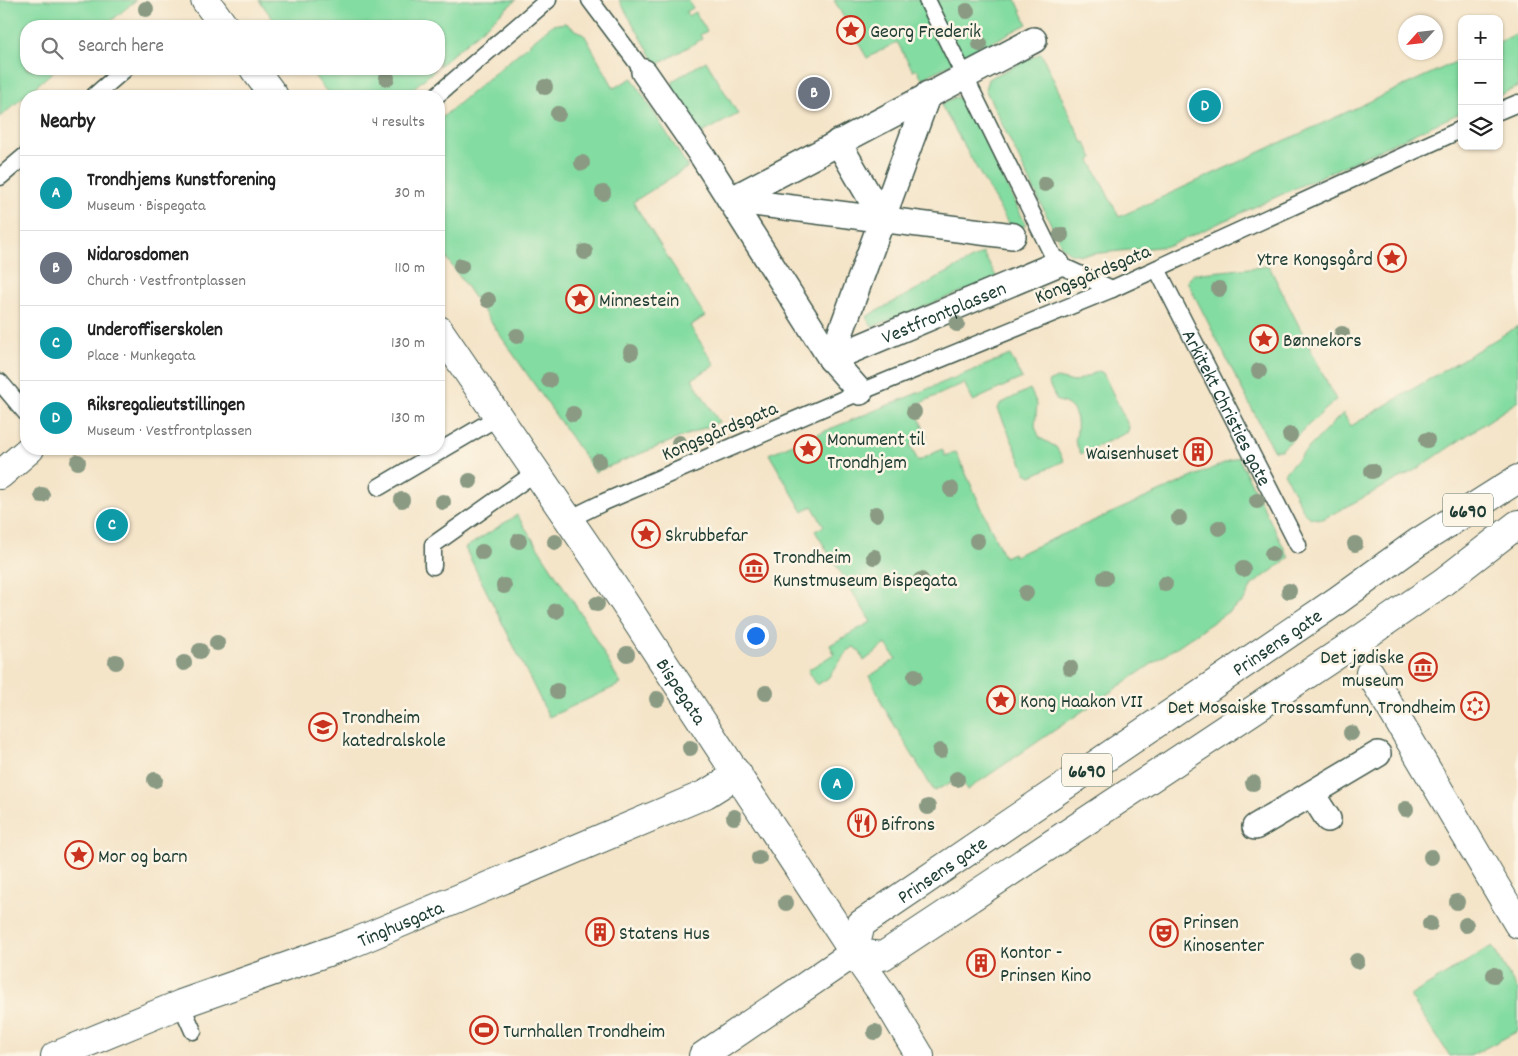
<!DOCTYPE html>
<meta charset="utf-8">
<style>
body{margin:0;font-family:Dekko,sans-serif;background:#f6f6f6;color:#222}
.controls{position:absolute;right:15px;top:15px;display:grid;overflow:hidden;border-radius:10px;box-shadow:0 1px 4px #0004}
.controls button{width:45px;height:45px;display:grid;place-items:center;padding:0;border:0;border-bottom:1px solid #e0e0e0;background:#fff;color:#222;font:25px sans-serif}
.compass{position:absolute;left:1398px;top:15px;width:45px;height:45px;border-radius:50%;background:#fff;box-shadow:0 1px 4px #0004;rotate:243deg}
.you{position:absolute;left:755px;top:635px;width:18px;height:18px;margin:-12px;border:4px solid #fff;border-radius:50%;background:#1a73e8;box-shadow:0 0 0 8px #1a73e833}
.badge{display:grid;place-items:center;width:32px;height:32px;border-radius:50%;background:#b45309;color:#fff;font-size:16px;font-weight:700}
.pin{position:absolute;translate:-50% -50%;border:2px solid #fff;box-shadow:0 1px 5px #0006}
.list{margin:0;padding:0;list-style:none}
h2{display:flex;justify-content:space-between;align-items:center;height:65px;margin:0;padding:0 20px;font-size:21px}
h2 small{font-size:16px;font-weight:400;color:#767676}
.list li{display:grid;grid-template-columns:32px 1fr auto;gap:15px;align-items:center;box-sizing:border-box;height:75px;padding:0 20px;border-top:1px solid #e0e0e0}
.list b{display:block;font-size:19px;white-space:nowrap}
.list p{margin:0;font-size:16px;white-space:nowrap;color:#767676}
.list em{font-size:16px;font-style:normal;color:#767676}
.icon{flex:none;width:28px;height:28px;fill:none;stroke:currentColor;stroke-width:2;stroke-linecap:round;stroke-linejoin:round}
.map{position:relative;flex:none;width:1518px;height:1056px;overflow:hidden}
.search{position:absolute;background:#fff;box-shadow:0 1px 4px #0004;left:20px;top:20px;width:425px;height:55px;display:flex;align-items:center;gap:12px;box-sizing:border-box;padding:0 18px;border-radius:20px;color:#767676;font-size:19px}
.panel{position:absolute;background:#fff;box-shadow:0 1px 4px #0004;left:20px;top:90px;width:425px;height:365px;border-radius:20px}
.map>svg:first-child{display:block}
</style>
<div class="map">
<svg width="1518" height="1056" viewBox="0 0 1518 1056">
<rect width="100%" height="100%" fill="#fcf5e5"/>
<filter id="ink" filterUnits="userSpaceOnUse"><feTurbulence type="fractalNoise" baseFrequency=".02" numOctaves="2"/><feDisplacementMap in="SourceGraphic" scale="10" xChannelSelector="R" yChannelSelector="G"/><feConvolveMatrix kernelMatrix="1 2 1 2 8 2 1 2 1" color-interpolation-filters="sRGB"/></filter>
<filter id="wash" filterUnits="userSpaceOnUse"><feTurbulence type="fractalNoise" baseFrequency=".0096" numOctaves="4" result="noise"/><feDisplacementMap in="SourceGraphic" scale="20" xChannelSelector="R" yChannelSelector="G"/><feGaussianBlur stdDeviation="1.12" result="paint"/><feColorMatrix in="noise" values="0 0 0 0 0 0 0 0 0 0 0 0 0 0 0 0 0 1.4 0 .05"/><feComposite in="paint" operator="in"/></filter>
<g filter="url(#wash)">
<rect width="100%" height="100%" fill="#f4e4c8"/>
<path fill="#83dca1" stroke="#518c6a" d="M0 0H136L105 26H26V69H56L0 117Z
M259 0H516L439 66V26H278Z
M619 0H688L693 8 686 12 688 16 695 12 707 31 700 35 702 39 657 65Z
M834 0H1016L1027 24 922 79 917 69 913 71 897 42 867 58Z
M565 23 585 36 614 88 632 78 688 167 633 202 705 316 690 326 715 365 692 379 719 422 595 472 439 247V120L552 25Z
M1518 33V87L1499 95V42Z
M1041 53 1083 143 1085 142 1093 158 1090 160 1119 217 1462 59V112L1169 246 1081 255 1070 253 1062 247 985 89 988 79Z
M706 61 738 114 700 134 671 90 674 80Z
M309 69H436L404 96H330Z
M955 97 965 100 1026 225 1013 232 941 105Z
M983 253 997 278 872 327 866 317Z
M1269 266 1336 400 1281 450H1273L1187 281 1193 274Z
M1518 326V401L1417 469 1323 519 1311 518 1305 514 1284 473 1343 413 1351 426Z
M1010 355 1022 378 973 401 964 383 914 406 927 436 910 445 918 461 942 449 945 456 956 452 1004 557 1013 553 1014 556 1238 457 1289 558 1252 585 1244 601 967 790 961 778 934 791 883 706 870 676 896 659 886 644 864 661 860 652 854 647 848 650 828 678 817 685 808 670 834 654 830 645 871 622 815 531 824 526 812 506 803 512 769 454Z
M1099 371 1103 373 1129 427 1128 432 1081 454 1075 441C1080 423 1078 404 1057 401L1048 382 1057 378 1074 382Z
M1030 389 1037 404 1035 427 1040 438 1056 447 1064 461 1031 476 1026 473 998 409 1000 404Z
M517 515 581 614 621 684 549 717 465 548Z
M1492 946 1518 991V1031L1470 1056H1450L1410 996Z"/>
</g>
<g filter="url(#ink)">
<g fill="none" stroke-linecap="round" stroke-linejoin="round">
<defs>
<g id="service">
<path d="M590 0 644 72"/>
<path d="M927 0 1057 264 1112 289"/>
<path d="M94 96 125 69"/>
<path d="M436 96 548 0"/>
<path d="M1499 111 1518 103"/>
<path d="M0 177 26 155"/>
<path id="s1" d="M1157 269 1298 545"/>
<path d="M0 382 26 413"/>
<path d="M379 487 498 417"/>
<path d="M569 519 604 502 860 392 1112 289 1462 129"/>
<path d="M433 566V545L536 472"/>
<path d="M181 1004 193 1031"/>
</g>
<g id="pedestrian">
<path d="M644 72 703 157 831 359 860 392"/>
<path d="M838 142 883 220"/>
<path d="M1013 236 730 200 1034 40"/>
<path d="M831 359 928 94"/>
<path id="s2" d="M831 359 1057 264"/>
<path d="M1312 794 1328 819"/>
<path d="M1255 827 1378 754"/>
</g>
<g id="minor">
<path d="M0 475 30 449"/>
<path d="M1370 673 1518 924"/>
<path d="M854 953 886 999 920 1056"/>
<path id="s3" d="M55 1056 181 1004 353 943 706 794 738 774"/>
</g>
<g id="tertiary">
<path d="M205 0 224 26"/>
<path d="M254 69 274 96"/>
<path id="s4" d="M439 330 593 555 854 953"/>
</g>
<g id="primary">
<path d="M854 953 883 956 1362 638 1443 582 1518 524"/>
<path id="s5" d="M703 1056 854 953 861 924 1338 600 1417 543 1518 479"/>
</g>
</defs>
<use href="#service" stroke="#3f564a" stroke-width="19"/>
<use href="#pedestrian" stroke="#3f564a" stroke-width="28"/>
<use href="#minor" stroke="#3f564a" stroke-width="30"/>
<use href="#tertiary" stroke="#3f564a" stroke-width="30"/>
<use href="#primary" stroke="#3f564a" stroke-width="30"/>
<use href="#service" stroke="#fff" stroke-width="16"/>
<use href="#pedestrian" stroke="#fff" stroke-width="25"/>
<use href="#minor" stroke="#fff" stroke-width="28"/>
<use href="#tertiary" stroke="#fff" stroke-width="28"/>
<use href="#primary" stroke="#fff" stroke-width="28"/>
</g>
<g fill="#8a9a83">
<circle cx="146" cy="9" r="8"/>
<circle cx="967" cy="11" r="8"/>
<circle cx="980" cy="44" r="8"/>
<circle cx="387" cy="78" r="8"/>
<circle cx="545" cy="87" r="8"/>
<circle cx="558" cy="114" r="8"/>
<circle cx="582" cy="163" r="8"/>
<circle cx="1045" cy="184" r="8"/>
<circle cx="603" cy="193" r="8"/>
<circle cx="1061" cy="235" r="8"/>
<circle cx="585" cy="252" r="8"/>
<circle cx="461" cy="266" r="8"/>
<circle cx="1219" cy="289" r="8"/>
<circle cx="1046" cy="294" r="8"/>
<circle cx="488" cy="300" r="8"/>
<circle cx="957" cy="324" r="8"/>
<circle cx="1342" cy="334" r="8"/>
<circle cx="517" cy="336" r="8"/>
<circle cx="631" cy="352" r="8"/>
<circle cx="1259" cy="371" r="8"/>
<circle cx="549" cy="380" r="8"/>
<circle cx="914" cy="412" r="8"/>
<circle cx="573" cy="414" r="8"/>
<circle cx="1290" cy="435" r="8"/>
<circle cx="1427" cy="440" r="8"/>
<circle cx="679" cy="443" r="8"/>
<circle cx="599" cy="461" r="8"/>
<circle cx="78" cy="462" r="8"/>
<circle cx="1372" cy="471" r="8"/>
<circle cx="470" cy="481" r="8"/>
<circle cx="951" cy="489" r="8"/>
<circle cx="42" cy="495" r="8"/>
<circle cx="402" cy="500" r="8"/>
<circle cx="1257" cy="501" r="8"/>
<circle cx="443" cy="502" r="8"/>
<circle cx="876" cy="514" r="8"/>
<circle cx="1179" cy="518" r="8"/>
<circle cx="1219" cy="528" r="8"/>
<circle cx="519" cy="541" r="8"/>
<circle cx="977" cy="541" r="8"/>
<circle cx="555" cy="542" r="8"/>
<circle cx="1355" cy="544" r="8"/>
<circle cx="482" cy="552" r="8"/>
<circle cx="1272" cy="554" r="8"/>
<circle cx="874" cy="557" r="8"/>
<circle cx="1243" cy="569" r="8"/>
<circle cx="1105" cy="578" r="8"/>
<circle cx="921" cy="580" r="8"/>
<circle cx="1165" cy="584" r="8"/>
<circle cx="504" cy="586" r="8"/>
<circle cx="1289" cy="591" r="8"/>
<circle cx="1026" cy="593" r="8"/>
<circle cx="597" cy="604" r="8"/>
<circle cx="556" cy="611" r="8"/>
<circle cx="217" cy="643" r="8"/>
<circle cx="200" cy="651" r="8"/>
<circle cx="627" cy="654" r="8"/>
<circle cx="116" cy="662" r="8"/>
<circle cx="184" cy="663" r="8"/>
<circle cx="1070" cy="668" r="8"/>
<circle cx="915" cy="676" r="8"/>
<circle cx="557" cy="691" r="8"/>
<circle cx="766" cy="693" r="8"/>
<circle cx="657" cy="699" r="8"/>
<circle cx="1351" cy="733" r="8"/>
<circle cx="690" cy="748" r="8"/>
<circle cx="940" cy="751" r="8"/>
<circle cx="957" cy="779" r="8"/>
<circle cx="155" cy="780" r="8"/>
<circle cx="1253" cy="783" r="8"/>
<circle cx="928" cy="807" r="8"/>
<circle cx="1406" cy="809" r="8"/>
<circle cx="734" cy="817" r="8"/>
<circle cx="1431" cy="857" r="8"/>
<circle cx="759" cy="858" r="8"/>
<circle cx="1457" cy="902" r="8"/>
<circle cx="786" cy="903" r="8"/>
<circle cx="1430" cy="924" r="8"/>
<circle cx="1466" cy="925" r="8"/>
<circle cx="1357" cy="961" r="8"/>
<circle cx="1494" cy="975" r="8"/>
<circle cx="875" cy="1032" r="8"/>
</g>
</g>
<defs>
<symbol id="sight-ring" viewBox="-11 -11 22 22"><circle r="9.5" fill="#fcf5e5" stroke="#c8321e" stroke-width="1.5"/><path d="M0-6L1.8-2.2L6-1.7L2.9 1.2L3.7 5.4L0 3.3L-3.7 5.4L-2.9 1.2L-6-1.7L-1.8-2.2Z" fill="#c8321e"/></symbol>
<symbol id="building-ring" viewBox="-11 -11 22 22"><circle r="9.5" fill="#fcf5e5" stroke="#c8321e" stroke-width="1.5"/><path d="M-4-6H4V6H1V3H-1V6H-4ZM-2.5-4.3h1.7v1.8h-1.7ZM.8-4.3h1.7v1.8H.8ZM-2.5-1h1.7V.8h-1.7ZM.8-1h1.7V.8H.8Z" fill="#c8321e"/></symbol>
<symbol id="museum-ring" viewBox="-11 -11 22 22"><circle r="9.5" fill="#fcf5e5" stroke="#c8321e" stroke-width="1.5"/><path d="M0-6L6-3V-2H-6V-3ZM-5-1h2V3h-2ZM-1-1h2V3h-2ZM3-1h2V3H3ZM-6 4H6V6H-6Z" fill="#c8321e"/></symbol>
<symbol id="synagogue-ring" viewBox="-11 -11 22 22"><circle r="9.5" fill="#fcf5e5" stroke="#c8321e" stroke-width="1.5"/><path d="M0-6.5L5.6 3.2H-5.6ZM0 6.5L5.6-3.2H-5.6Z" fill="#c8321e"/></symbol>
<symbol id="school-ring" viewBox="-11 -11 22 22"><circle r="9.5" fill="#fcf5e5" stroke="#c8321e" stroke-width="1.5"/><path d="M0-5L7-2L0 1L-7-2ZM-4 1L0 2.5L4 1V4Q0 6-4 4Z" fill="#c8321e"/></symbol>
<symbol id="restaurant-ring" viewBox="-11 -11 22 22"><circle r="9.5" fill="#fcf5e5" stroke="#c8321e" stroke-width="1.5"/><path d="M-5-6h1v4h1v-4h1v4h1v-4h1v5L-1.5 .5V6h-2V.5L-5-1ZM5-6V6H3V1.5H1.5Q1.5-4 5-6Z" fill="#c8321e"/></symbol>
<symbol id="theatre-ring" viewBox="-11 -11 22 22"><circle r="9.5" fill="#fcf5e5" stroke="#c8321e" stroke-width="1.5"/><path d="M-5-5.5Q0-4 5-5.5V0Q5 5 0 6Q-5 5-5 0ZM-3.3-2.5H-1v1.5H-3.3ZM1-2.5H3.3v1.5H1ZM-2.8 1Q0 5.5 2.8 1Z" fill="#c8321e"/></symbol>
<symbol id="stadium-ring" viewBox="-11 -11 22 22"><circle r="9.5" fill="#fcf5e5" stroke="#c8321e" stroke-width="1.5"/><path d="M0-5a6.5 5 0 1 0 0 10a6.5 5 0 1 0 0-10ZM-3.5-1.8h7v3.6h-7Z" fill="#c8321e"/></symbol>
</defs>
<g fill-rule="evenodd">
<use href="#sight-ring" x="835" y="14" width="32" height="32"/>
<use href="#sight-ring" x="1376" y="242" width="32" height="32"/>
<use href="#sight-ring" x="564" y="283" width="32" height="32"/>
<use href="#sight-ring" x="1248" y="323" width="32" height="32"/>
<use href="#sight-ring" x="792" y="433" width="32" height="32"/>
<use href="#building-ring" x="1182" y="436" width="32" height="32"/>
<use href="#sight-ring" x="630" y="518" width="32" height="32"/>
<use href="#museum-ring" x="738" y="552" width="32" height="32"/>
<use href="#museum-ring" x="1407" y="651" width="32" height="32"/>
<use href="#sight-ring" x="985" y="684" width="32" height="32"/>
<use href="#synagogue-ring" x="1459" y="690" width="32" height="32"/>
<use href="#school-ring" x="307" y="711" width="32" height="32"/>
<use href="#restaurant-ring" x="846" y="807" width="32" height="32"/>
<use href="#sight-ring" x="63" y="839" width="32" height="32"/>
<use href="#building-ring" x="584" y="916" width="32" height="32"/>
<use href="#theatre-ring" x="1148" y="917" width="32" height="32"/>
<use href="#building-ring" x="965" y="947" width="32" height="32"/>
<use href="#stadium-ring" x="468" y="1014" width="32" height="32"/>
</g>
<g text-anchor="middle" stroke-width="5" stroke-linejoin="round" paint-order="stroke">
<g fill="#fcf5e5" stroke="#617469" stroke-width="1">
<rect x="1443" y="493.5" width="50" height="33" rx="4"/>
<rect x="1062" y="753.5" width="50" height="33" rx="4"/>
</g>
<g font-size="19" font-weight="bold" fill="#1f3d34">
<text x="1468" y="517">6690</text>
<text x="1087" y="777">6690</text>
</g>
<g font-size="20" fill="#1f3d34" stroke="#fcf5e5" text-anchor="start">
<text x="870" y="37">Georg Frederik</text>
<text x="1373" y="265" text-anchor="end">Ytre Kongsgård</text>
<text x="599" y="306">Minnestein</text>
<text x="1283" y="346">Bønnekors</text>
<text x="827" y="445">Monument til<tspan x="827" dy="23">Trondhjem</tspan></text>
<text x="1179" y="459" text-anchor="end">Waisenhuset</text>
<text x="665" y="541">Skrubbefar</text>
<text x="773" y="563">Trondheim<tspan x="773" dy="23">Kunstmuseum Bispegata</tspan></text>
<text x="1404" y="663" text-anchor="end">Det jødiske<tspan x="1404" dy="23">museum</tspan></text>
<text x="1020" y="707">Kong Haakon VII</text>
<text x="1456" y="713" text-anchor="end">Det Mosaiske Trossamfunn, Trondheim</text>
<text x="342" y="723">Trondheim<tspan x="342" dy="23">katedralskole</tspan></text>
<text x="881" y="830">Bifrons</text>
<text x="98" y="862">Mor og barn</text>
<text x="1183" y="928">Prinsen<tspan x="1183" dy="23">Kinosenter</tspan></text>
<text x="619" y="939">Statens Hus</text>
<text x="1000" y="958">Kontor -<tspan x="1000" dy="23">Prinsen Kino</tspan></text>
<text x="503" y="1037">Turnhallen Trondheim</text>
</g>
<g font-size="20" fill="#1f3d34" stroke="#fcf5e5">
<text transform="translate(1092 273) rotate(-23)" y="7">Kongsgårdsgata</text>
<text dy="7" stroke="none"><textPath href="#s2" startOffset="122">Vestfrontplassen</textPath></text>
<text dy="7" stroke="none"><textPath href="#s1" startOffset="155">Arkitekt Christies gate</textPath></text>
<text transform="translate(719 430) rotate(-23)" y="7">Kongsgårdsgata</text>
<text dy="7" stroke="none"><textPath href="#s5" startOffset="715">Prinsens gate</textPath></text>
<text dy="7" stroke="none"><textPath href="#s4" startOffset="435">Bispegata</textPath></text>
<text dy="7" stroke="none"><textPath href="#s5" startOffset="310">Prinsens gate</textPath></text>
<text dy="7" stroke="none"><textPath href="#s3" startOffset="370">Tinghusgata</textPath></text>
</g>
</g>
</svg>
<div class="controls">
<button>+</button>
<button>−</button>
<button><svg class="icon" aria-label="layers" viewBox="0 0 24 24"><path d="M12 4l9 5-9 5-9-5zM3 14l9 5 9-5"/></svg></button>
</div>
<svg class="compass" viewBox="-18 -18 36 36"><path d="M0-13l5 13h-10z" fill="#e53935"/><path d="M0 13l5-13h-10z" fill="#767676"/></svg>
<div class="you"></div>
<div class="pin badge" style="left:837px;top:784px;background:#0f9aa8">A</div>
<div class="pin badge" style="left:814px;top:93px;background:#6b7280">B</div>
<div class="pin badge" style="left:112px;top:525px;background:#0f9aa8">C</div>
<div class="pin badge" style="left:1205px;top:106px;background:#0f9aa8">D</div>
<div class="search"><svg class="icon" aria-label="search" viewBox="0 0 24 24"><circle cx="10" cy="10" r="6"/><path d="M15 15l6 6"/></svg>Search here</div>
<section class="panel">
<h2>Nearby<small>4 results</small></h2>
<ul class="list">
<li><span class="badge" style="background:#0f9aa8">A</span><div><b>Trondhjems Kunstforening</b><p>Museum · Bispegata</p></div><em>30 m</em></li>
<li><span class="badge" style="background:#6b7280">B</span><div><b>Nidarosdomen</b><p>Church · Vestfrontplassen</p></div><em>110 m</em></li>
<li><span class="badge" style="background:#0f9aa8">C</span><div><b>Underoffiserskolen</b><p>Place · Munkegata</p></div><em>130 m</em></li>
<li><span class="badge" style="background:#0f9aa8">D</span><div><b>Riksregalieutstillingen</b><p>Museum · Vestfrontplassen</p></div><em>130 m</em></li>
</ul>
</section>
</div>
